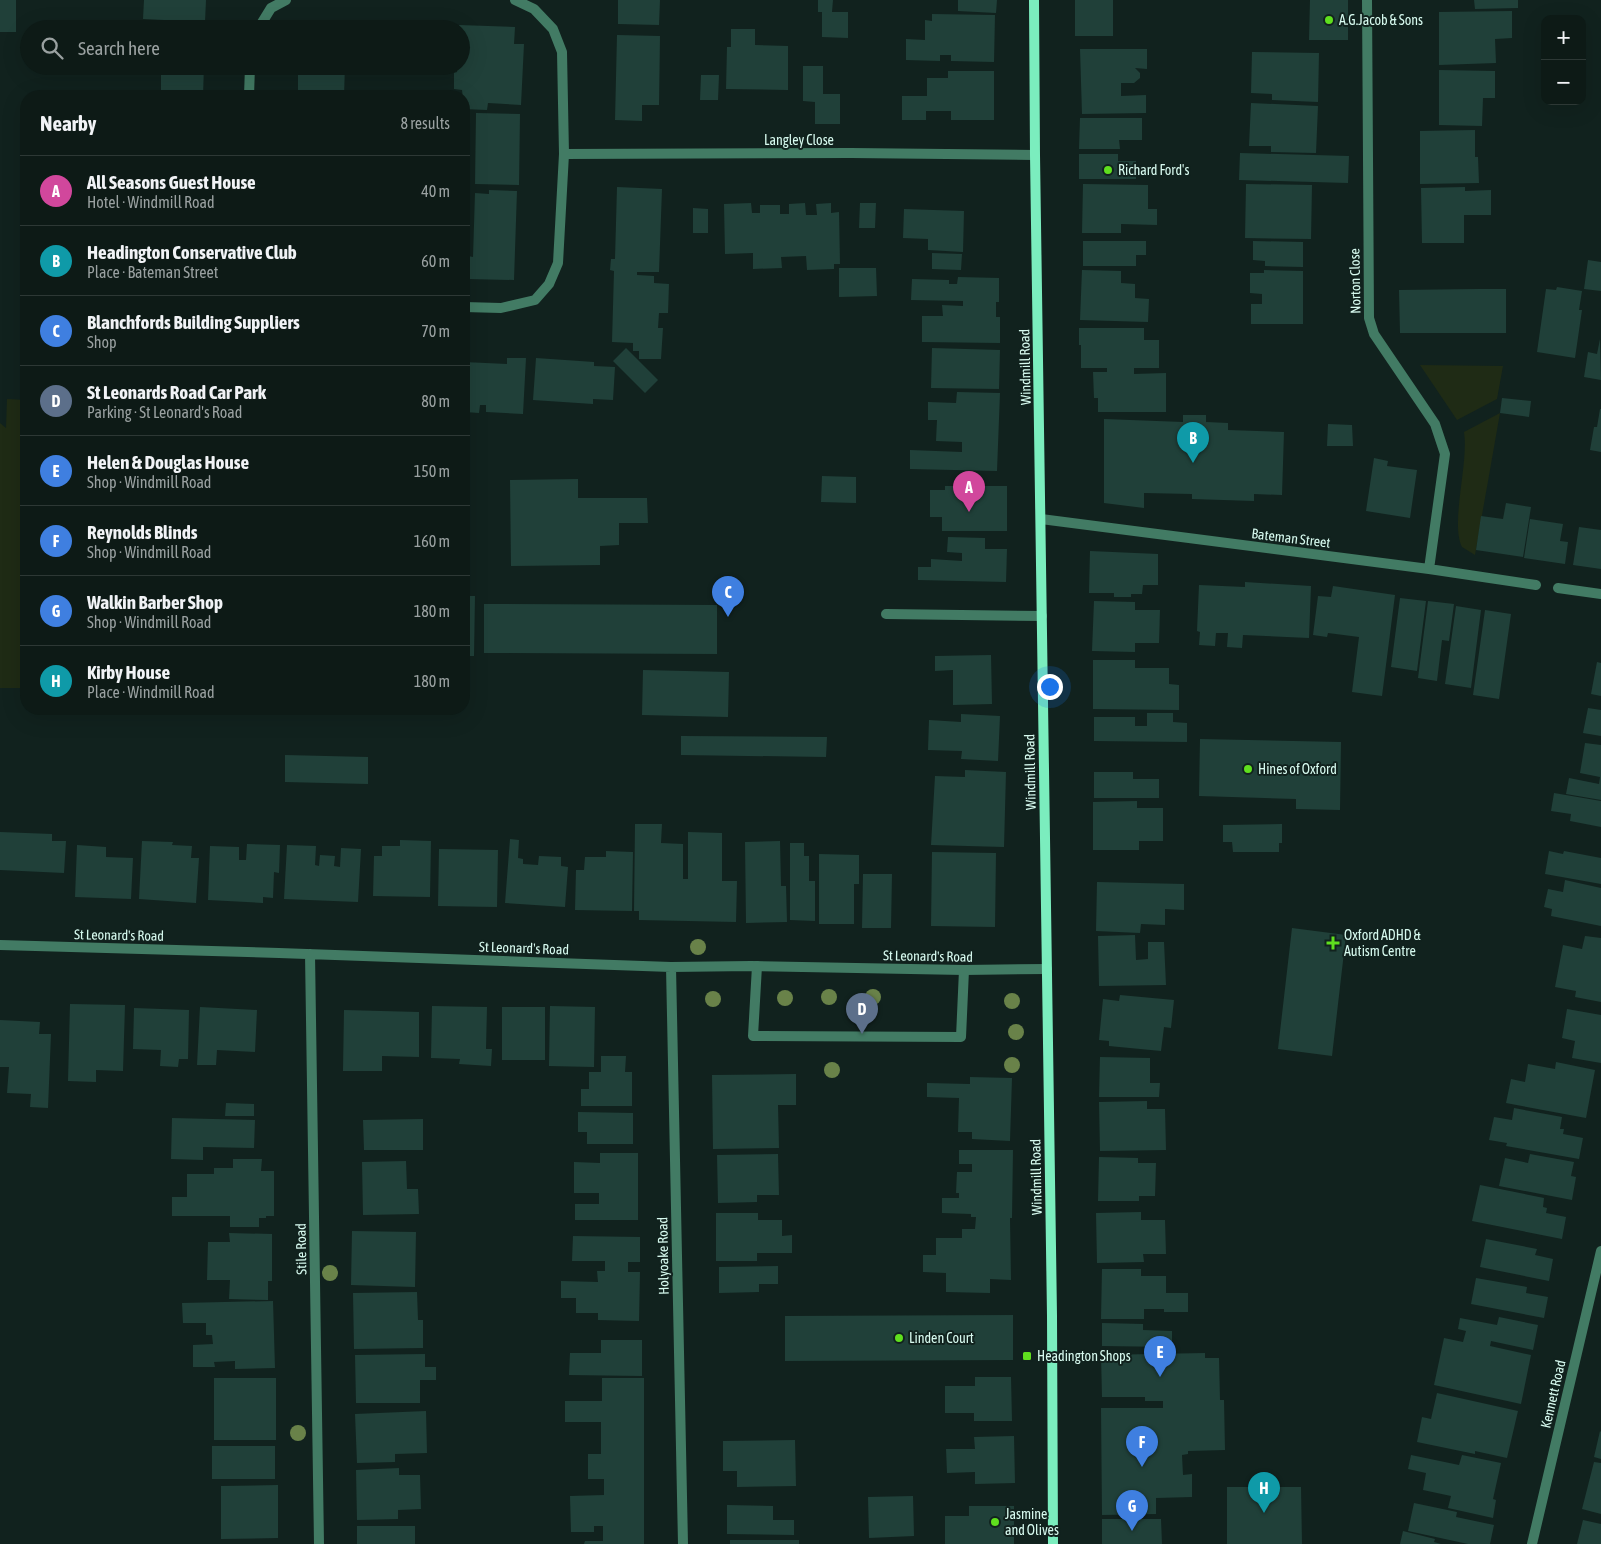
<!DOCTYPE html>
<meta charset="utf-8">
<style>
body{margin:0;font-family:"Asap Condensed",sans-serif;background:#1b2723;color:#f1f3f6}
.controls{position:absolute;right:15px;top:15px;display:grid;overflow:hidden;border-radius:10px;box-shadow:0 5px 20px #0002}
.controls button{width:45px;height:45px;display:grid;place-items:center;padding:0;border:0;border-bottom:1px solid #2d3835;background:#0d1a16;color:#f1f3f6;font:25px sans-serif}
.you{position:absolute;left:1049px;top:686px;width:18px;height:18px;margin:-12px;border:4px solid #fff;border-radius:50%;background:#1a73e8;box-shadow:0 0 0 8px #1a73e833}
.badge{display:grid;place-items:center;width:32px;height:32px;border-radius:50%;background:#5fdf1e;color:#fff;font-size:16px;font-weight:700}
.pin{position:absolute;translate:-50% -41px;filter:drop-shadow(0 1px 2px #0008)}
.pin::after{content:'';position:absolute;top:26px;width:18px;height:15px;background:inherit;clip-path:polygon(0 0,100% 0,50% 100%)}
.list{margin:0;padding:0;list-style:none}
h2{display:flex;justify-content:space-between;align-items:center;height:65px;margin:0;padding:0 20px;font-size:21px}
h2 small{font-size:16px;font-weight:400;color:#9aa1a1}
.list li{display:grid;grid-template-columns:32px 1fr auto;gap:15px;align-items:center;box-sizing:border-box;height:70px;padding:0 20px;border-top:1px solid #2d3835}
.list b{display:block;font-size:19px;white-space:nowrap}
.list p{margin:0;font-size:16px;white-space:nowrap;color:#9aa1a1}
.list em{font-size:16px;font-style:normal;color:#9aa1a1}
.icon{flex:none;width:28px;height:28px;fill:none;stroke:currentColor;stroke-width:2;stroke-linecap:round;stroke-linejoin:round}
.map{position:relative;flex:none;width:1601px;height:1544px;overflow:hidden}
.search{position:absolute;background:#0d1a16;box-shadow:0 5px 20px #0002;left:20px;top:20px;width:450px;height:55px;display:flex;align-items:center;gap:12px;box-sizing:border-box;padding:0 18px;border-radius:28px;color:#9aa1a1;font-size:19px}
.panel{position:absolute;background:#0d1a16;box-shadow:0 5px 20px #0002;left:20px;top:90px;width:450px;height:625px;border-radius:20px}
.map>svg:first-child{display:block}
</style>
<div class="map">
<svg width="1601" height="1544" viewBox="0 0 1601 1544">
<rect width="100%" height="100%" fill="#11221e"/>
<path fill="#1f2b15" d="M1420 365 1503 366 1497 399 1457 420Z
M7 399 26 400V688H0V423L6 428Z
M1500 413 1475 555 1462 547C1450 523 1469 463 1464 432Z"/>
<path fill="#204039" d="M0 0H16V32H0Z
M144 0H206L205 22 143 19Z
M618 0H660L659 25 618 24Z
M818 0H833L832 12H848V38L822 37V12H818Z
M958 0H997L996 13 958 11Z
M1075 0H1113V36H1075Z
M1310 0H1348V40H1309Z
M1474 0H1518V8L1475 9Z
M1512 11V38L1495 39 1496 63 1439 65V12Z
M932 14 995 15 994 62 951 61V55H940V61L906 60V39L925 40V20L932 21Z
M459 25 515 27 514 44H524L521 105 488 103 487 110 464 109 462 90 454 89V73L457 72 458 66H461V29H459Z
M731 29H755V45L788 46V90L726 89 727 47H731Z
M617 35 660 36 659 105H642V121L615 120Z
M1080 49H1147V69L1135 68 1140 73V78L1134 83H1121V96L1146 95V113L1082 114Z
M1252 52 1319 53 1318 102 1272 100V94L1251 93Z
M149 66H204L203 96H161V70L153 69Z
M298 66H345L344 96H298Z
M374 66H406V71L374 69Z
M803 66H823V94H840V124H815V102L803 101Z
M1439 70 1495 71V98H1483L1482 126 1439 125Z
M948 71H994V120H951V111H926V120H902V96H927V78H948Z
M701 75H719L718 100H700Z
M1251 103 1318 106 1316 153 1271 152V146H1249Z
M476 113 520 114 519 185 475 184Z
M1080 118H1142V140H1119L1120 149H1079Z
M1475 130V157H1478L1479 183 1420 184V131Z
M1240 153 1349 156 1348 183 1239 180Z
M1079 154H1118V161H1136V179H1079Z
M1083 184 1148 185V209H1157V225L1121 224V233H1082Z
M1246 184 1312 185 1311 239 1245 238Z
M617 187 662 189 659 272H637V275L654 276V283L669 284 668 313H659L658 328H663L661 359H639V351H633V343L612 342 614 271 610 270 611 259H615Z
M1465 187V191L1491 190V215H1464V243H1422L1421 188Z
M489 190 517 191 514 280 467 279 468 256 473 257 475 193 489 194Z
M751 203 752 213H760V205H780V214H789V204L805 203 806 215H817L816 204 831 203V213L839 212 840 264H834V269L807 270 806 256 781 257 782 268 753 269V253L725 254 724 204Z
M860 203H876L875 228H859Z
M693 208 708 209V233H693Z
M904 209 964 211 963 252 928 250V239L903 238Z
M1083 241H1146V255H1136V266H1083Z
M1253 241 1303 242V267L1265 266V261L1253 260Z
M932 253 962 254 961 270 932 269Z
M1588 260 1601 262V291L1584 289Z
M839 268H876L877 296 839 297Z
M1082 270 1121 271V283L1135 284V298L1149 299 1148 322 1080 320Z
M1264 270 1303 271V324H1251V304H1262V294L1250 293V273H1264Z
M958 277 999 278V302H996V317H1000V343L922 342V316H943L942 305 963 306V301L911 300 912 279 949 280V284H957Z
M1557 287 1582 291 1579 310H1582L1575 358 1537 352 1546 289 1556 290Z
M1478 289H1506V333H1400L1399 290Z
M1079 328H1144V340H1159V368H1134V374L1166 373V412H1098V398H1094L1093 372H1107V368H1081V345H1079Z
M1600 339 1601 380 1584 377 1588 352 1597 354Z
M626 348 658 380 645 393 613 361Z
M932 348 1000 350 999 389 931 388Z
M507 358H526L523 414 486 412V405H480L479 413 465 412 464 362 507 364Z
M536 358 594 362V366L615 367 613 400 593 399V404L533 400Z
M957 392 1000 393 997 471 910 469V450L962 452V442L936 441 937 420H928V402L956 403Z
M1502 398 1531 401 1529 417 1500 413Z
M1600 409H1601V452L1590 450 1594 427H1597Z
M1183 415H1206V422L1228 423V430L1284 432 1282 495 1254 494V501L1192 499V494L1144 493V508L1104 503V419L1183 422Z
M1328 424 1352 425 1353 446H1327Z
M1374 458 1388 461 1387 466 1417 470 1410 518 1366 511Z
M822 476 856 477V503L821 502Z
M578 479V498H647L648 523H619V545L600 546V565L511 566 510 480Z
M945 486H1007V531H942V517H930V490H945Z
M1506 503 1531 507 1523 557 1476 550 1481 516 1503 519Z
M1530 519 1563 524 1560 541 1568 542 1565 564 1524 558Z
M1579 527 1601 530V569L1573 565Z
M948 537 985 538V549H1007L1006 582 918 580V567H931V559L962 561V553L947 552Z
M1090 551 1158 554V585H1143L1142 594H1131V597H1114V593H1089Z
M1245 582 1311 586 1309 638 1243 635 1242 648 1227 647 1228 633H1216L1215 646 1199 645 1200 632 1197 631 1199 585 1245 587Z
M1333 586 1395 595 1382 696 1352 692 1359 637 1328 633 1327 637 1313 635 1318 596 1331 597Z
M464 596H475L474 656H464Z
M1400 598 1426 601 1417 671 1391 667Z
M1094 601 1135 602V610H1160L1159 643H1135V652L1092 651Z
M1428 601 1454 604 1449 641 1442 640 1437 681 1418 678Z
M484 604 717 605V654L484 653Z
M1456 606 1481 610 1471 688 1445 684Z
M1485 610 1511 614 1499 699 1473 695Z
M991 655 992 704 953 705V670L935 671V656Z
M1093 660H1135V668H1169V684L1179 685V710L1093 709Z
M1597 662 1601 663V696L1591 694Z
M643 670 729 672 728 717 642 715Z
M1588 708 1601 710V736L1583 733Z
M1147 713H1173V722L1187 723V742L1094 741V717H1135V726H1147Z
M961 714 1000 716 998 761 961 759 962 751 928 750 929 720 961 722Z
M681 736 827 737 826 757 681 755Z
M1200 739 1341 742 1340 810 1296 809V799L1199 796Z
M1585 743 1601 745V800L1566 794 1569 778 1599 784 1600 777 1580 773Z
M285 755 368 757V784L285 782Z
M965 770 1006 772 1004 847 931 845 935 776 965 777Z
M1094 772H1133V779H1159V798H1094Z
M1554 793 1601 801V827L1570 821 1571 814 1551 811Z
M1137 801V808H1163V841H1139V850H1093V802Z
M635 824H662L661 843 683 844V879H688V832L722 833V881H737L736 922 639 920V911H634Z
M1282 824V843H1279V852H1233L1232 842H1223V825Z
M0 832 52 834V841H66L64 873 0 870Z
M510 839 519 840 518 858 523 859V864L538 865 539 856 561 857V866L568 867 565 907 505 903Z
M400 840 431 841 430 897 373 896 374 856H382V846H400Z
M142 841 173 842 172 845 192 846 191 858H199L196 903 139 899Z
M780 841 781 886H786L787 922 746 923 745 842Z
M790 843H804V856H809V881H815V921L790 920Z
M247 844 280 845 279 873 274 872 273 898 263 897V903L208 900 210 846 239 847V860H246Z
M77 845 106 847V857L133 858 131 899 75 897Z
M287 845 316 846 315 865 319 866 320 855 335 856 334 866 340 867 341 848 361 849 358 902 284 899Z
M439 849 498 850 497 907 438 906Z
M606 851 633 852 632 911 575 910 576 870H584L585 857H606Z
M1549 851 1563 854 1564 851 1601 858V884L1545 874Z
M932 852 996 853 995 927 931 926Z
M819 854 859 855V884H854V924H819Z
M863 874H892L891 928H862Z
M1565 880 1601 888V926L1551 916 1552 909 1544 907 1548 889 1563 892Z
M1097 882 1184 884V910L1165 909V925L1141 924 1140 933 1096 931Z
M1292 928 1346 935 1332 1056 1278 1049Z
M1135 935 1136 960 1148 959V942H1164L1166 985 1099 986 1098 936Z
M1585 936 1601 938V1002L1575 997 1576 991 1555 987 1563 945 1582 949Z
M1120 995 1174 1000 1171 1028 1164 1027 1161 1051 1109 1046V1041L1099 1040 1103 999 1119 1001Z
M70 1004 125 1005 123 1071 96 1070V1082L68 1081Z
M432 1006 487 1007 486 1049H492L491 1066 459 1064 460 1059 431 1058Z
M550 1006 595 1007 594 1067 549 1066Z
M200 1007 257 1010 255 1052 217 1050 216 1065H197Z
M502 1007H545V1060H502Z
M134 1008 189 1010 188 1059H179L178 1067 160 1066 161 1050 133 1049Z
M1567 1009 1601 1015V1063L1572 1058 1575 1041 1562 1038Z
M344 1010 419 1012V1057L382 1056V1071H343Z
M0 1020 40 1022 39 1034H51L48 1108 30 1107 31 1094 7 1093 9 1067H0Z
M601 1056H626L625 1072H632V1106H581V1089H589V1072H601Z
M1100 1057 1150 1058V1083H1160L1159 1097H1099Z
M1556 1062 1595 1070 1586 1118 1506 1103 1511 1079 1525 1082 1528 1064 1555 1069Z
M796 1074V1105H778L779 1148 713 1149 712 1075Z
M970 1077 1012 1078 1010 1141 972 1139V1132H958L959 1098 927 1097V1083L970 1084Z
M1147 1101V1109H1165L1166 1150 1100 1151 1099 1102Z
M226 1103 254 1104V1116H225Z
M1514 1108 1562 1117 1560 1129H1564L1563 1134 1583 1138 1579 1159 1506 1146 1507 1143 1489 1140 1494 1117 1512 1120Z
M578 1112 633 1113V1144H587V1132H578Z
M172 1118 255 1120 254 1148 203 1147V1160L171 1159Z
M423 1119V1150H364L363 1120Z
M959 1150H1013L1012 1218H1010L1011 1280 990 1279V1293L946 1292V1273L923 1272V1255H936V1238H962V1229H975L976 1217H971V1214L942 1213V1198H959V1193H956L957 1172H972V1164H959Z
M600 1153H638V1220H575V1204H599V1193H574V1162L600 1163Z
M778 1154 779 1195H757V1202L718 1203 717 1155Z
M1530 1154 1574 1162 1571 1176 1576 1177 1572 1200 1499 1186 1505 1158 1528 1163Z
M1099 1157 1138 1158V1163H1156L1155 1196H1139V1201H1098Z
M233 1159H262L261 1171H274V1216H266V1218H259V1227H230V1216H172V1197H187V1174H214V1168H233Z
M406 1161 407 1189H418L419 1214 363 1215 362 1162Z
M1480 1185 1544 1198 1543 1207 1547 1208 1546 1213 1566 1217 1562 1239 1472 1221Z
M1141 1212V1220H1165L1166 1254H1143L1144 1262 1097 1263 1096 1213Z
M716 1213H758V1220H782V1236L792 1235V1253H757V1261H716Z
M352 1231 416 1232 415 1287 351 1285Z
M229 1233 272 1234V1281H268V1300L229 1299 230 1280H207L208 1242H230Z
M573 1236 640 1237V1262H628V1272H640L639 1321 598 1320V1313H576V1298H561V1281L598 1282 597 1271H605V1261H572Z
M1486 1239 1537 1249 1535 1255 1553 1259 1549 1281 1480 1267Z
M778 1266V1284H759V1292L719 1293V1267Z
M1102 1269H1141V1276H1166V1293H1188V1312H1164V1309H1144V1319H1101Z
M1476 1278 1527 1287 1526 1293 1548 1297 1544 1318 1471 1304Z
M417 1292 418 1320H423V1348L354 1349 353 1293Z
M273 1301 275 1368 235 1369V1361L214 1362 215 1367H193V1345L213 1344 212 1335H206V1323H183L182 1303Z
M1013 1315V1360L785 1361V1316Z
M1499 1317 1538 1325 1533 1350 1491 1341 1490 1346 1531 1355 1521 1404 1434 1385 1444 1338 1463 1342 1466 1331 1458 1329 1460 1318 1497 1325Z
M1102 1323 1143 1324V1330L1172 1331V1347L1102 1346Z
M601 1340H642V1376L569 1375 570 1353H601Z
M1205 1353V1358H1219L1220 1400H1224L1225 1450 1188 1451V1454L1182 1455 1183 1475 1192 1474V1497L1156 1498V1514L1102 1515 1101 1408H1163V1401H1145V1397H1102L1101 1355Z
M425 1354V1367H436V1380H420V1403H356L355 1355Z
M975 1377H1011L1012 1421H974V1413H945V1386H975Z
M214 1378H276V1440H214Z
M602 1378H644V1544H584L585 1541H603V1526H594V1532H571L570 1496 604 1495V1479H588V1454H601V1422H565V1401H602Z
M1437 1393 1518 1411 1507 1458 1475 1451V1454L1417 1442 1422 1417 1431 1419Z
M426 1411 427 1453 395 1454V1462L357 1463 355 1414Z
M1600 1431 1601 1432V1459L1594 1457Z
M1014 1436 1015 1483 975 1484V1472L947 1473 946 1449H975L974 1437Z
M795 1440 796 1486 737 1487V1471H723V1441Z
M212 1446H275V1479H212Z
M1411 1455 1459 1465 1462 1455 1501 1463 1493 1499 1496 1500 1493 1518 1448 1508 1451 1496 1423 1490 1426 1473 1408 1469Z
M1594 1462 1601 1463V1514L1582 1509Z
M399 1468V1475H420L421 1509 398 1510V1519L357 1520 356 1470Z
M278 1485V1538L221 1539V1486Z
M1227 1487H1301L1302 1544H1227Z
M913 1496 914 1536 869 1538 868 1497Z
M1414 1503 1457 1512 1456 1517 1494 1525 1490 1544H1468L1408 1531Z
M727 1505 773 1506V1520H794V1535L727 1534Z
M969 1506H1014V1544H945V1516H969Z
M1102 1519H1161L1162 1544H1102Z
M1583 1520 1601 1524V1544H1577Z
M357 1526H415V1544H357Z
M1403 1531 1435 1539 1434 1542 1441 1544H1400Z
M730 1540H799V1544H730Z"/>
<g fill="none" stroke-linecap="round" stroke-linejoin="round">
<path stroke="#427b64" stroke-width="10" d="M886 614 1042 616
M757 966 753 1036 961 1037 964 970"/>
<path stroke="#427b64" stroke-width="10" d="M1367 0 1369 318 1374 334 1435 424 1445 454 1429 569
M258 29 271 8 286 0
M249 96 250 66
M564 154 851 153 1035 155
M464 307 501 308 535 300 549 284 558 263 564 154 562 52 553 29 534 9 515 0
M1041 519 1429 569 1536 585
M1558 588 1601 594
M0 945 279 953 671 967 751 966 964 970 1047 969
M310 954 319 1544
M671 967 683 1544
M1532 1544 1601 1251"/>
<path stroke="#7bedbe" stroke-width="10" d="M1034 0 1035 155 1052 1316 1053 1544"/>
</g>
<g fill="#698249">
<circle cx="698" cy="947" r="8"/>
<circle cx="829" cy="997" r="8"/>
<circle cx="873" cy="997" r="8"/>
<circle cx="785" cy="998" r="8"/>
<circle cx="713" cy="999" r="8"/>
<circle cx="1012" cy="1001" r="8"/>
<circle cx="1016" cy="1032" r="8"/>
<circle cx="1012" cy="1065" r="8"/>
<circle cx="832" cy="1070" r="8"/>
<circle cx="330" cy="1273" r="8"/>
<circle cx="298" cy="1433" r="8"/>
</g>
<g fill="#5fdf1e" stroke="#11221e" stroke-width="2">
<circle cx="1329" cy="20" r="5"/>
<circle cx="1108" cy="170" r="5"/>
<circle cx="1248" cy="769" r="5"/>
<path d="M1330.5 935.5h5v5h5v5h-5v5h-5v-5h-5v-5h5z"/>
<circle cx="899" cy="1338" r="5"/>
<rect x="1022" y="1351" width="10" height="10" rx="2.5"/>
<circle cx="995" cy="1522" r="5"/>
</g>
<g text-anchor="middle" stroke-width="4" stroke-linejoin="round" paint-order="stroke">
<g font-size="14" fill="#d7faef" stroke="#11221e" text-anchor="start">
<text x="1339" y="25">A.G.Jacob &amp; Sons</text>
<text x="1118" y="175">Richard Ford's</text>
<text x="1258" y="774">Hines of Oxford</text>
<text x="1344" y="940">Oxford ADHD &amp;<tspan x="1344" dy="16">Autism Centre</tspan></text>
<text x="909" y="1343">Linden Court</text>
<text x="1037" y="1361">Headington Shops</text>
<text x="1005" y="1519">Jasmine<tspan x="1005" dy="16">and Olives</tspan></text>
</g>
<g font-size="14" fill="#d7faef" stroke="#11221e">
<text x="799" y="145">Langley Close</text>
<text transform="translate(1355 281) rotate(-91)" y="5">Norton Close</text>
<text transform="translate(1025 367) rotate(-91)" y="5">Windmill Road</text>
<text transform="translate(1291 538) rotate(7)" y="5">Bateman Street</text>
<text transform="translate(1030 772) rotate(-91)" y="5">Windmill Road</text>
<text transform="translate(119 935) rotate(1)" y="5">St Leonard's Road</text>
<text transform="translate(524 948) rotate(2)" y="5">St Leonard's Road</text>
<text transform="translate(928 956) rotate(1)" y="5">St Leonard's Road</text>
<text transform="translate(1036 1177) rotate(-91)" y="5">Windmill Road</text>
<text transform="translate(301 1249) rotate(-91)" y="5">Stile Road</text>
<text transform="translate(663 1256) rotate(-91)" y="5">Holyoake Road</text>
<text transform="translate(1553 1394) rotate(-77)" y="5">Kennett Road</text>
</g>
</g>
</svg>
<div class="controls">
<button>+</button>
<button>−</button>
</div>
<div class="you"></div>
<div class="pin badge" style="left:969px;top:512px;background:#d1479c">A</div>
<div class="pin badge" style="left:1193px;top:463px;background:#0f9aa8">B</div>
<div class="pin badge" style="left:728px;top:617px;background:#3f7fe0">C</div>
<div class="pin badge" style="left:862px;top:1034px;background:#5c6f8a">D</div>
<div class="pin badge" style="left:1160px;top:1377px;background:#3f7fe0">E</div>
<div class="pin badge" style="left:1142px;top:1467px;background:#3f7fe0">F</div>
<div class="pin badge" style="left:1132px;top:1531px;background:#3f7fe0">G</div>
<div class="pin badge" style="left:1264px;top:1513px;background:#0f9aa8">H</div>
<div class="search"><svg class="icon" aria-label="search" viewBox="0 0 24 24"><circle cx="10" cy="10" r="6"/><path d="M15 15l6 6"/></svg>Search here</div>
<section class="panel">
<h2>Nearby<small>8 results</small></h2>
<ul class="list">
<li><span class="badge" style="background:#d1479c">A</span><div><b>All Seasons Guest House</b><p>Hotel · Windmill Road</p></div><em>40 m</em></li>
<li><span class="badge" style="background:#0f9aa8">B</span><div><b>Headington Conservative Club</b><p>Place · Bateman Street</p></div><em>60 m</em></li>
<li><span class="badge" style="background:#3f7fe0">C</span><div><b>Blanchfords Building Suppliers</b><p>Shop</p></div><em>70 m</em></li>
<li><span class="badge" style="background:#5c6f8a">D</span><div><b>St Leonards Road Car Park</b><p>Parking · St Leonard's Road</p></div><em>80 m</em></li>
<li><span class="badge" style="background:#3f7fe0">E</span><div><b>Helen &amp; Douglas House</b><p>Shop · Windmill Road</p></div><em>150 m</em></li>
<li><span class="badge" style="background:#3f7fe0">F</span><div><b>Reynolds Blinds</b><p>Shop · Windmill Road</p></div><em>160 m</em></li>
<li><span class="badge" style="background:#3f7fe0">G</span><div><b>Walkin Barber Shop</b><p>Shop · Windmill Road</p></div><em>180 m</em></li>
<li><span class="badge" style="background:#0f9aa8">H</span><div><b>Kirby House</b><p>Place · Windmill Road</p></div><em>180 m</em></li>
</ul>
</section>
</div>
